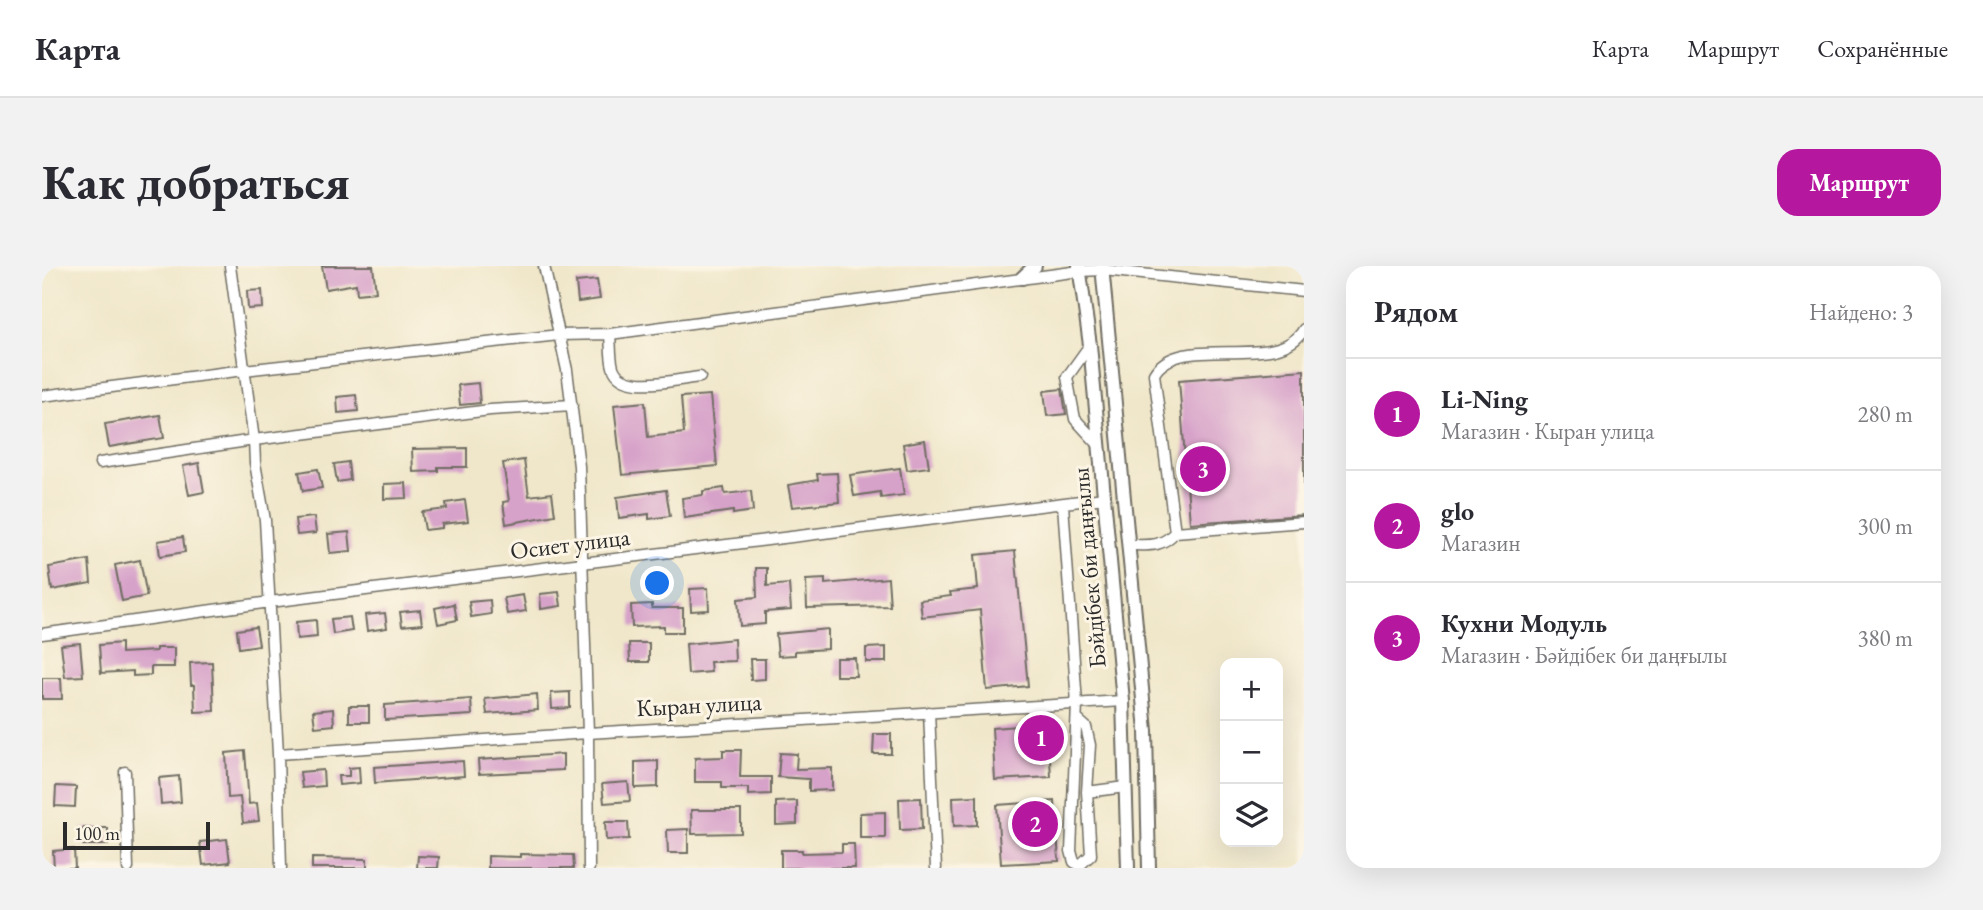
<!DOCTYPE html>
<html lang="ru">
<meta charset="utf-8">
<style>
body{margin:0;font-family:"EB Garamond",serif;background:#f2f2f3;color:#2b2b33}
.controls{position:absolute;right:21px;bottom:21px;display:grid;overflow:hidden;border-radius:14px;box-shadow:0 7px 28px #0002}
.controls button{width:63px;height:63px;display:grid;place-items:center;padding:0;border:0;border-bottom:2px solid #e1e1e2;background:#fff;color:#2b2b33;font:35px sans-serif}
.scale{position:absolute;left:21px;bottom:18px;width:147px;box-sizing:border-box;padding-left:7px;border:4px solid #2b2b2b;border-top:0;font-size:19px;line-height:24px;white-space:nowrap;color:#2b2b2b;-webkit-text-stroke:5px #fcf5e5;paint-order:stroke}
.you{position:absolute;left:616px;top:318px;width:24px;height:24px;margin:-18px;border:5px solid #fff;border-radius:50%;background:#1a73e8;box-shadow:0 0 0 10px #1a73e833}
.badge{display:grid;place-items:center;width:46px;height:46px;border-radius:50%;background:#b5179e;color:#fff;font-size:23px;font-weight:700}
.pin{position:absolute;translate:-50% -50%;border:4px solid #fff;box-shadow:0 2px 7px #0006}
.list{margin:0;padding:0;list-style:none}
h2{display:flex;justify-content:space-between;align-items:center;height:91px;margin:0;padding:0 28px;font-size:30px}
h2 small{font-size:23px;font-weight:400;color:#7c7c81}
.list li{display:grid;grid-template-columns:46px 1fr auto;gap:21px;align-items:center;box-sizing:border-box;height:112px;padding:0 28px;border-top:2px solid #e1e1e2}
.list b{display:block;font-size:26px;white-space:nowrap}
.list p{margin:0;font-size:23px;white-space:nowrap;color:#7c7c81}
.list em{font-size:23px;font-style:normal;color:#7c7c81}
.icon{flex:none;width:38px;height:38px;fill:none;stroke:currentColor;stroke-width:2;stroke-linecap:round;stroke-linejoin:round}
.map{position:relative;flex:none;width:1262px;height:602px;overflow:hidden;border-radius:21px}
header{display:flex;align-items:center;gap:42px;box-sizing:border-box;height:98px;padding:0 35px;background:#fff;border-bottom:2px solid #e1e1e2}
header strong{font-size:33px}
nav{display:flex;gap:38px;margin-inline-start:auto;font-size:24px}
.intro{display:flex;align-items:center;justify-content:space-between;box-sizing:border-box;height:168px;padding:0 42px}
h1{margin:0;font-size:49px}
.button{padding:18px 32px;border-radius:21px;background:#b5179e;color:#fff;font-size:24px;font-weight:700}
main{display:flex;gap:42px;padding:0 42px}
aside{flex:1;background:#fff;border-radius:21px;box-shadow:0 7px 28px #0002}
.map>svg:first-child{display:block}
</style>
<header>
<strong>Карта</strong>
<nav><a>Карта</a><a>Маршрут</a><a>Сохранённые</a></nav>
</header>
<div class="intro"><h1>Как добраться</h1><a class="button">Маршрут</a></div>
<main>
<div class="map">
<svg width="1262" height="602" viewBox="0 0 1262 602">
<rect width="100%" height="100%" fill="#fcf5e5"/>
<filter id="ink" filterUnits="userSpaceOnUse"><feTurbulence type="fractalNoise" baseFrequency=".0143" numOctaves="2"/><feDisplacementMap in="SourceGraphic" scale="14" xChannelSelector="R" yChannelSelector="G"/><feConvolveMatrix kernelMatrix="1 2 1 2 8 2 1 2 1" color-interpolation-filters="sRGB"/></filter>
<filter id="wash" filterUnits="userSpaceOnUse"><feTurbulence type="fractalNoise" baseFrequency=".00686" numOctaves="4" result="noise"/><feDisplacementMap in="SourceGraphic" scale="28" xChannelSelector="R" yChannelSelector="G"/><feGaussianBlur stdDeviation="1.57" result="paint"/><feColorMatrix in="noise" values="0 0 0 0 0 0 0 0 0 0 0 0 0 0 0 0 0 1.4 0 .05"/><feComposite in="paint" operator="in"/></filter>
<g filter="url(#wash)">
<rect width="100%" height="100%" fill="#f0e7ca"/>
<g id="blocks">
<path fill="#d7a2c9" d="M280 0H331L334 26 315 28 314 18 284 23Z
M555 14 558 33 536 36 534 16Z
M220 24 221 42 206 43 205 25Z
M1262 104V249L1148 257 1137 114Z
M436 117 438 137 418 139 416 119Z
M1020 123 1024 148 1005 150 1002 125Z
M314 129 316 145 296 147 295 131Z
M668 129 675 200 580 209 572 139 603 136 606 171 642 167 639 131Z
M118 149 122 172 67 181 63 158Z
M883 174 887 201 865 204 861 178Z
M425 182V201H396V205L371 206 370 183Z
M482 194 487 230 510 227 513 249 464 258 461 236 467 235 461 197Z
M306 196 308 214 295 216 292 198Z
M157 197 162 226 147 229 141 200Z
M858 202 862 229 839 232 838 226 812 230 808 209Z
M276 203 280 222 261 225 257 206Z
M795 207 797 236 750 241 746 219 776 214 775 208Z
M364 217 365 232 342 233V218Z
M682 222 683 228 709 225 711 245 691 248V245L642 252 640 232 661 229V225Z
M624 224 628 250 607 253V248L577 252 575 231Z
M423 234 426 255 400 258V262L383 264 380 246 405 243 404 237Z
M272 251 274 267 255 269 253 253Z
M307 266 309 285 288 287 286 268Z
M141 271 143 286 118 290 116 275Z
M973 285 986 420 945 424 938 344 880 351 878 334 909 330 908 326 936 323 933 289Z
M47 294 49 317 10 324 7 301Z
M98 294 105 330 80 335 73 299Z
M714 302H725V320L747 318 749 344 723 346V358L698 360 696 333 715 331Z
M846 312 848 340 765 342 764 314 783 313V318Z
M666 322 667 344 649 345 648 323Z
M517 326 519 340 499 343 498 328Z
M481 329 484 345 465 348 462 332Z
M448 334 449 348 429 351 427 336Z
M412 338 415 354 396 358 393 342Z
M610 338V342H641V366H622V360L590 361 589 339Z
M378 344 380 358 360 360 358 346Z
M343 347 345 362 325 365 323 349Z
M308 351 310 365 291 368 289 353Z
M274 354 275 371 255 373 254 356Z
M214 361 217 379 197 382 195 364Z
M786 363V383L753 385V389L736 390 734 368Z
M692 373 693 395 668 396 669 406 646 408 644 378Z
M38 377 41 410 23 411 19 379Z
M79 377V387L114 385V382H132V401H109V409L91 410V405L59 407 57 379Z
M587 377H607V396H588Z
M844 381V396H824V382Z
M794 392H813L814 410H794Z
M708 393H723V413L709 414Z
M170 396 172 445 153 446 152 419H149L148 397Z
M0 412H19L20 433H0Z
M528 426V442L510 443 509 427Z
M495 428 496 444 445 448 443 433Z
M429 433 430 449 343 454V439Z
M307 440H327V456H307Z
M291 443 292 459 273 461 271 445Z
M1006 458 1009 511 953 514 950 462Z
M832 468H849V488H831Z
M681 484H699L698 511H729V528L706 529V522H680V516H653V492L681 491Z
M203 485 207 538 215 537 217 555 201 557 198 531 186 532 184 487Z
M738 487 755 488 754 503 790 502V524L767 525V513L736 511Z
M521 488V504L437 508 436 494Z
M421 495 422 510 333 517 332 501Z
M616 495V521L593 522V496Z
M317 501 318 517 297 519 296 510H307V502Z
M281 504 282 520 260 522 258 506Z
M137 510 139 536 119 538 117 512Z
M586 516 588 535 562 537 560 518Z
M14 520 34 521 33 541 13 540Z
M935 530V559L912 560 911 531Z
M879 532 880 563 858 564 857 533Z
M755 535V558L734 559V536Z
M1013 535 1017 595 959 598 955 539Z
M649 544H699V567L650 568Z
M843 546V572H818V547Z
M563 556H586L587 573 564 574Z
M41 562H66V579H41Z
M646 563V587H626L625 564Z
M185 573 188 596 161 599 158 576Z
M800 578H812L813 602H739V584H760V587L800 586Z
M32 583 33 602H12L11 585Z
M478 588 531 589 532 602H446V590L478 591Z
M376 590 397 591 396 602H375Z
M270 592 325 593V602H270Z"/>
</g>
</g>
<g filter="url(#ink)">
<use href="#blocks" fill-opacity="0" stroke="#706d63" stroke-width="2"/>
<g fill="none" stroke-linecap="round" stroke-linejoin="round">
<defs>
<path id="minor" d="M188 0 212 174 213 197 223 254 236 488 239 602
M502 0 525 104 537 200 546 467 547 602
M568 68C569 78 568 91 571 101 579 129 636 113 658 111
M1048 79 1025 111 1033 153 1057 179
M0 130 202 104 517 69 568 68 1038 5 1061 4 1262 25
M212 174 448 144 530 139
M58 197 212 174
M1021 238 1035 438 1029 585 1032 596 1038 599 1049 589 1045 526 1083 521
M1133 266 1262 256
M1086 279C1105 279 1120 282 1133 266L1112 108C1138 64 1236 109 1262 63
M0 368 228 336 1062 232
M887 446 894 602
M1035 453 1044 461 1048 479 1045 526
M236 488 546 467 1081 435
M83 506 86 602"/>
<path id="major" d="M1037 0 1048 79 1081 435 1086 602
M1060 0 1104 465 1107 602
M980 12 993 0"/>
</defs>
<use href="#minor" stroke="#706d63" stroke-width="13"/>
<use href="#major" stroke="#706d63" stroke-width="16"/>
<use href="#minor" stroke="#fff" stroke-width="10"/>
<use href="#major" stroke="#fff" stroke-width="12"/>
</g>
</g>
<g text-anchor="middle" stroke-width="6" stroke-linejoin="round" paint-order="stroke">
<g font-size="24" fill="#2b2b2b" stroke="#fcf5e5">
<text transform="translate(528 278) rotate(-7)" y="8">Осиет улица</text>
<text transform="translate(1047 302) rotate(-95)" y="8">Бәйдібек би даңғылы</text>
<text transform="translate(657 439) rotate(-3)" y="8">Кыран улица</text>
</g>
</g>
</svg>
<div class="controls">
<button>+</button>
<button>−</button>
<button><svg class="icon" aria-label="layers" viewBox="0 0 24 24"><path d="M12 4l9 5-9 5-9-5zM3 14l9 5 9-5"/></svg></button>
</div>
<div class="scale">100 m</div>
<div class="you"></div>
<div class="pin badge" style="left:999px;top:472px">1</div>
<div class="pin badge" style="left:993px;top:558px">2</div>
<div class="pin badge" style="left:1161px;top:203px">3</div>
</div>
<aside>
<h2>Рядом<small>Найдено: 3</small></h2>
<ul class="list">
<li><span class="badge">1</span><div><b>Li-Ning</b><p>Магазин · Кыран улица</p></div><em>280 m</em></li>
<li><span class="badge">2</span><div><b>glo</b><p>Магазин</p></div><em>300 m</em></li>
<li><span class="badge">3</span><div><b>Кухни Модуль</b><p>Магазин · Бәйдібек би даңғылы</p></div><em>380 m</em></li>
</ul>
</aside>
</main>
